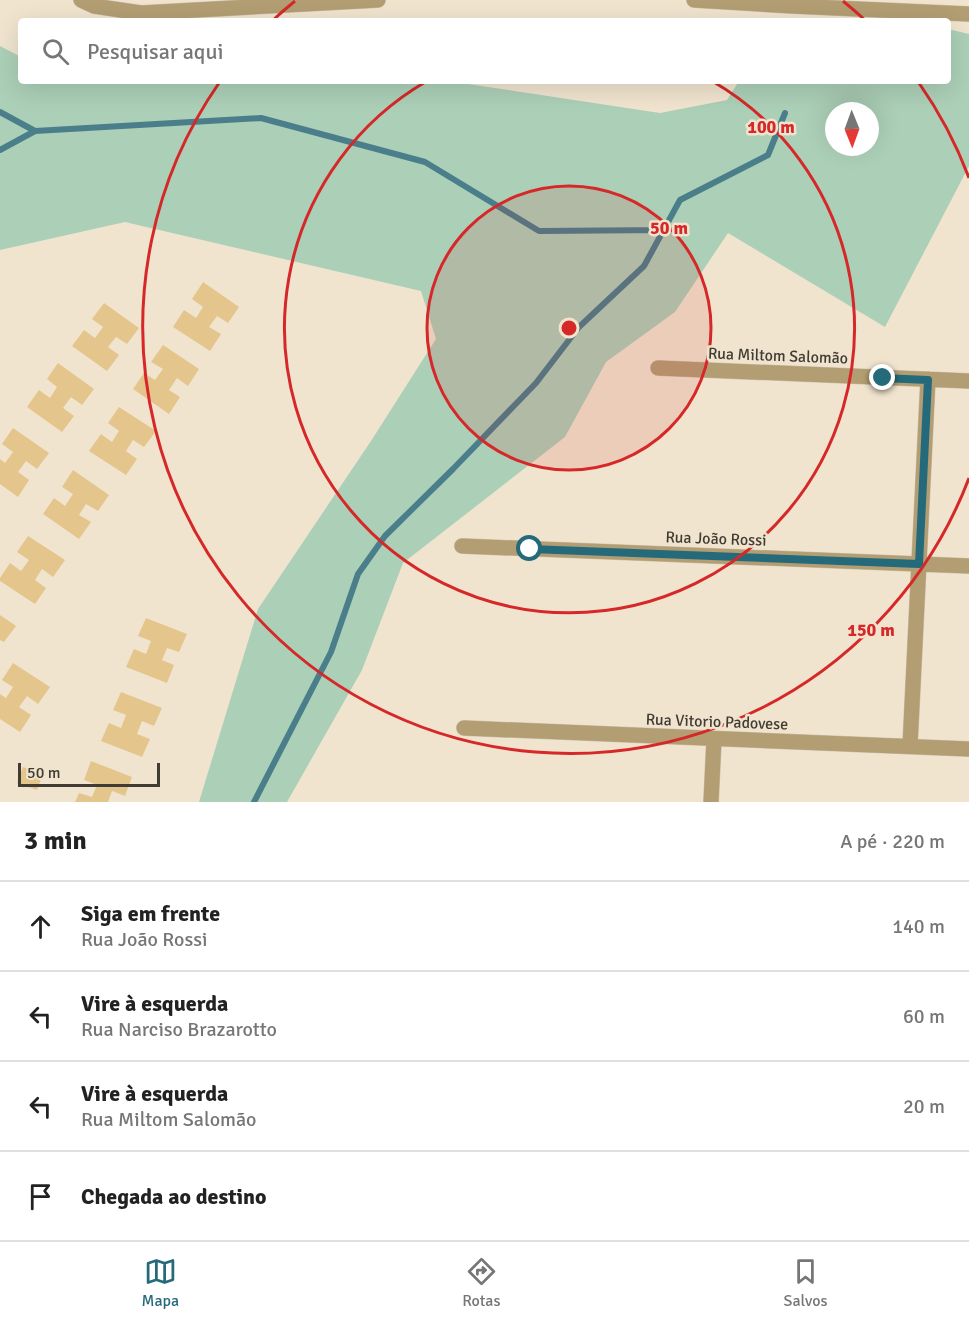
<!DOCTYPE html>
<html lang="pt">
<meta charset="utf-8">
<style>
body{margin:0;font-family:Signika,sans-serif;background:#f2f2f2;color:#222}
.compass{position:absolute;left:825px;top:102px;width:54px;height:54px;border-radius:50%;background:#fff;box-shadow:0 6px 24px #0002;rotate:179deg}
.scale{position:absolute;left:18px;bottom:15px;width:142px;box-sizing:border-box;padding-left:6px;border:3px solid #403b33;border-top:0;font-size:16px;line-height:21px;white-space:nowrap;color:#403b33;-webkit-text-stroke:4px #f0e4cf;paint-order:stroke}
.stop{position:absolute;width:18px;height:18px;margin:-14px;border:4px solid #256a7a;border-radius:50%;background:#fff}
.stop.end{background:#256a7a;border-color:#fff;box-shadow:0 2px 6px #0008}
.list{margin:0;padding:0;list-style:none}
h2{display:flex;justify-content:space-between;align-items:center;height:78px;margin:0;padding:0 24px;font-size:26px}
h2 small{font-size:20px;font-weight:400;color:#767676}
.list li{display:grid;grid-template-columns:39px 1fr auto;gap:18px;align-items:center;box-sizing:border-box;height:90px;padding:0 24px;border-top:2px solid #e0e0e0}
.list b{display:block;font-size:22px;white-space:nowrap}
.list p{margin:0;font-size:20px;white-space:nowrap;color:#767676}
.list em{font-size:20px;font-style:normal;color:#767676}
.icon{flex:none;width:33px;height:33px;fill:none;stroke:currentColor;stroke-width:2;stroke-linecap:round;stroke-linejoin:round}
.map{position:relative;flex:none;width:969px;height:802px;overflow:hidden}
.search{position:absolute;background:#fff;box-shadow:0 6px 24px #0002;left:18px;right:18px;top:18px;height:66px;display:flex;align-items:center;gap:15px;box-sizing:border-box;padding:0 21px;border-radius:6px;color:#767676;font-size:22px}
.sheet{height:438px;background:#fff}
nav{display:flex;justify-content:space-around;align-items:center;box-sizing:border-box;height:84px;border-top:2px solid #e0e0e0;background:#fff;font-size:16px;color:#767676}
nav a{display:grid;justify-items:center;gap:3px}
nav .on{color:#256a7a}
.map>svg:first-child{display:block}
</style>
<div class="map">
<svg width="969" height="802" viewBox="0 0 969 802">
<rect width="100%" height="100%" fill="#f0e4cf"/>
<path fill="#accfb7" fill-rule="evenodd" d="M948 29 969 34V166L885 327 728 233 675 312 606 362 565 437 403 563 362 670 287 802H199L258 609 371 441 436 339 421 291 125 222 0 250V46L21 57V81H448L660 113 727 100 739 81H948ZM834 111H870V147H834Z"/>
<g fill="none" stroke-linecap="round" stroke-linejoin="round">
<path stroke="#4a7e8a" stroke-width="6" d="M0 112 35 131 261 118 425 162 539 231 664 230
M0 150 35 131
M254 802 331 652 358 574 385 536 453 469 536 383 579 327 644 266 680 200 768 155 785 113"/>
</g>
<path fill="#e4c68d" d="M203 282 239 307 228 323 217 316 209 327 221 334 210 351 173 327 184 310 196 318 203 307 192 299Z
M104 303 139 328 127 344 116 337 108 347 119 355 107 371 72 346 84 330 95 338 103 327 92 319Z
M163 345 199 369 188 386 177 378 169 390 180 397 169 414 133 389 144 373 155 380 163 369 151 362Z
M58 363 94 389 82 405 71 397 63 408 74 416 62 432 27 407 39 390 50 398 57 387 47 379Z
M119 407 156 431 144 447 133 440 126 451 137 459 126 475 89 451 101 434 112 442 119 431 108 423Z
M13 428 49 453 37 469 26 461 18 472 29 480 18 497 0 484V459L5 463 13 452 2 444Z
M73 470 109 495 98 511 86 504 79 515 91 522 79 539 43 514 54 498 65 506 73 494 62 487Z
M28 536 65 560 53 577 42 569 35 580 46 588 35 604 0 581V578L10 563 21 571 29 560 17 552Z
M0 615 16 626 4 642 0 640Z
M146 618 187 634 179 652 167 648 162 660 174 665 167 683 126 667 134 649 146 654 151 641 138 636Z
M13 663 50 687 38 704 27 696 19 707 31 715 20 732 0 719V694L6 698 13 687 2 680Z
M121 692 162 708 154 726 142 721 137 734 150 739 142 757 101 741 109 723 121 728 126 715 113 710Z
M91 761 132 777 125 796 112 791 108 802H75L79 793 92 797 97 785 84 780Z
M23 767 43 774 37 790 17 783Z"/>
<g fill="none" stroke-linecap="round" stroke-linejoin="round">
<defs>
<path id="street" d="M81 0 94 6 141 13 378 0
M694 0 792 6 969 14
M658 368 969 381
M462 546 969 566
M464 728 969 749
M910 746 928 379
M711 802 714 739"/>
</defs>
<use href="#street" stroke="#cdc2b0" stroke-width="16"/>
<use href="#street" stroke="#b39e73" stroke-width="15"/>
</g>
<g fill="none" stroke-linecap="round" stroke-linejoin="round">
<path stroke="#256a7a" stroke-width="8" d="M530 549 919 564 928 380 883 378"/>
</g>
<circle cx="569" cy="328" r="142" fill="#d62828" fill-opacity=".12"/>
<g fill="none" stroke="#d62828" stroke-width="3">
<circle cx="569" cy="328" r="142"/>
<path d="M712 81A285 285 0 1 1 427 81"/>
<path d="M969 478A427 427 0 1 1 219 83M272 21A427 427 0 0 1 295 1M843 1A427 427 0 0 1 866 21M919 83A427 427 0 0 1 969 178"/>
</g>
<g text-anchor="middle" stroke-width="5" stroke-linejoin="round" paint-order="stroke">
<g font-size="16" fill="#403b33" stroke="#f0e4cf">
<text transform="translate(778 355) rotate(2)" y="6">Rua Miltom Salomão</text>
<text transform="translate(716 538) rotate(2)" y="6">Rua João Rossi</text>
<text transform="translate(717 721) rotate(2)" y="6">Rua Vitorio Padovese</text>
</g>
</g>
<circle cx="569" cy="328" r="9" fill="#d62828" stroke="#f0e4cf" stroke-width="3"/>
<g font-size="18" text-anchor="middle" font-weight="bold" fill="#d62828" stroke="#f0e4cf" stroke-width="5" stroke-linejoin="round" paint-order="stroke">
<text x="771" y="133">100 m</text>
<text x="669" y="234">50 m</text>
<text x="871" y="636">150 m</text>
</g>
</svg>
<svg class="compass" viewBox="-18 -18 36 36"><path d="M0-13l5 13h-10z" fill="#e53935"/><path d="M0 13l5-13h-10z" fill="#767676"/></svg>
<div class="scale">50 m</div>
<div class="stop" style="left:530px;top:549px"></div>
<div class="stop end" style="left:883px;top:378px"></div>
<div class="search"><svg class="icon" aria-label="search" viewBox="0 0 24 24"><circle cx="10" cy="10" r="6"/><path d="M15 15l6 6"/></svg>Pesquisar aqui</div>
</div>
<section class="sheet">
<h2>3 min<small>A pé · 220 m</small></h2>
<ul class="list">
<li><svg class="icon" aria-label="ahead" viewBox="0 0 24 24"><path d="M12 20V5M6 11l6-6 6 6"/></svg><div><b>Siga em frente</b><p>Rua João Rossi</p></div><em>140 m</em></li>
<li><svg class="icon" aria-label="left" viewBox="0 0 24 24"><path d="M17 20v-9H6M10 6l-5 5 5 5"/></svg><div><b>Vire à esquerda</b><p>Rua Narciso Brazarotto</p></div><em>60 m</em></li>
<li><svg class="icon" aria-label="left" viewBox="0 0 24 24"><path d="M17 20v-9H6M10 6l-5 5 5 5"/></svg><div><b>Vire à esquerda</b><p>Rua Miltom Salomão</p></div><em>20 m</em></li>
<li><svg class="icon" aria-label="arrive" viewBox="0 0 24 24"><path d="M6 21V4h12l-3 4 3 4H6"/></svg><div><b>Chegada ao destino</b></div></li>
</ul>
</section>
<nav>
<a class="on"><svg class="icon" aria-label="map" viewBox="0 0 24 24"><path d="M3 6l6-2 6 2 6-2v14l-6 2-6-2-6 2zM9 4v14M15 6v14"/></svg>Mapa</a>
<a><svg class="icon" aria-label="directions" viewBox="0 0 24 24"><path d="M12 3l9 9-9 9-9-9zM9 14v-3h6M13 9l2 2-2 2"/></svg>Rotas</a>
<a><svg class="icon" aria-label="saved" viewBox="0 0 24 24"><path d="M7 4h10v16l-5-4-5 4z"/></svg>Salvos</a>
</nav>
